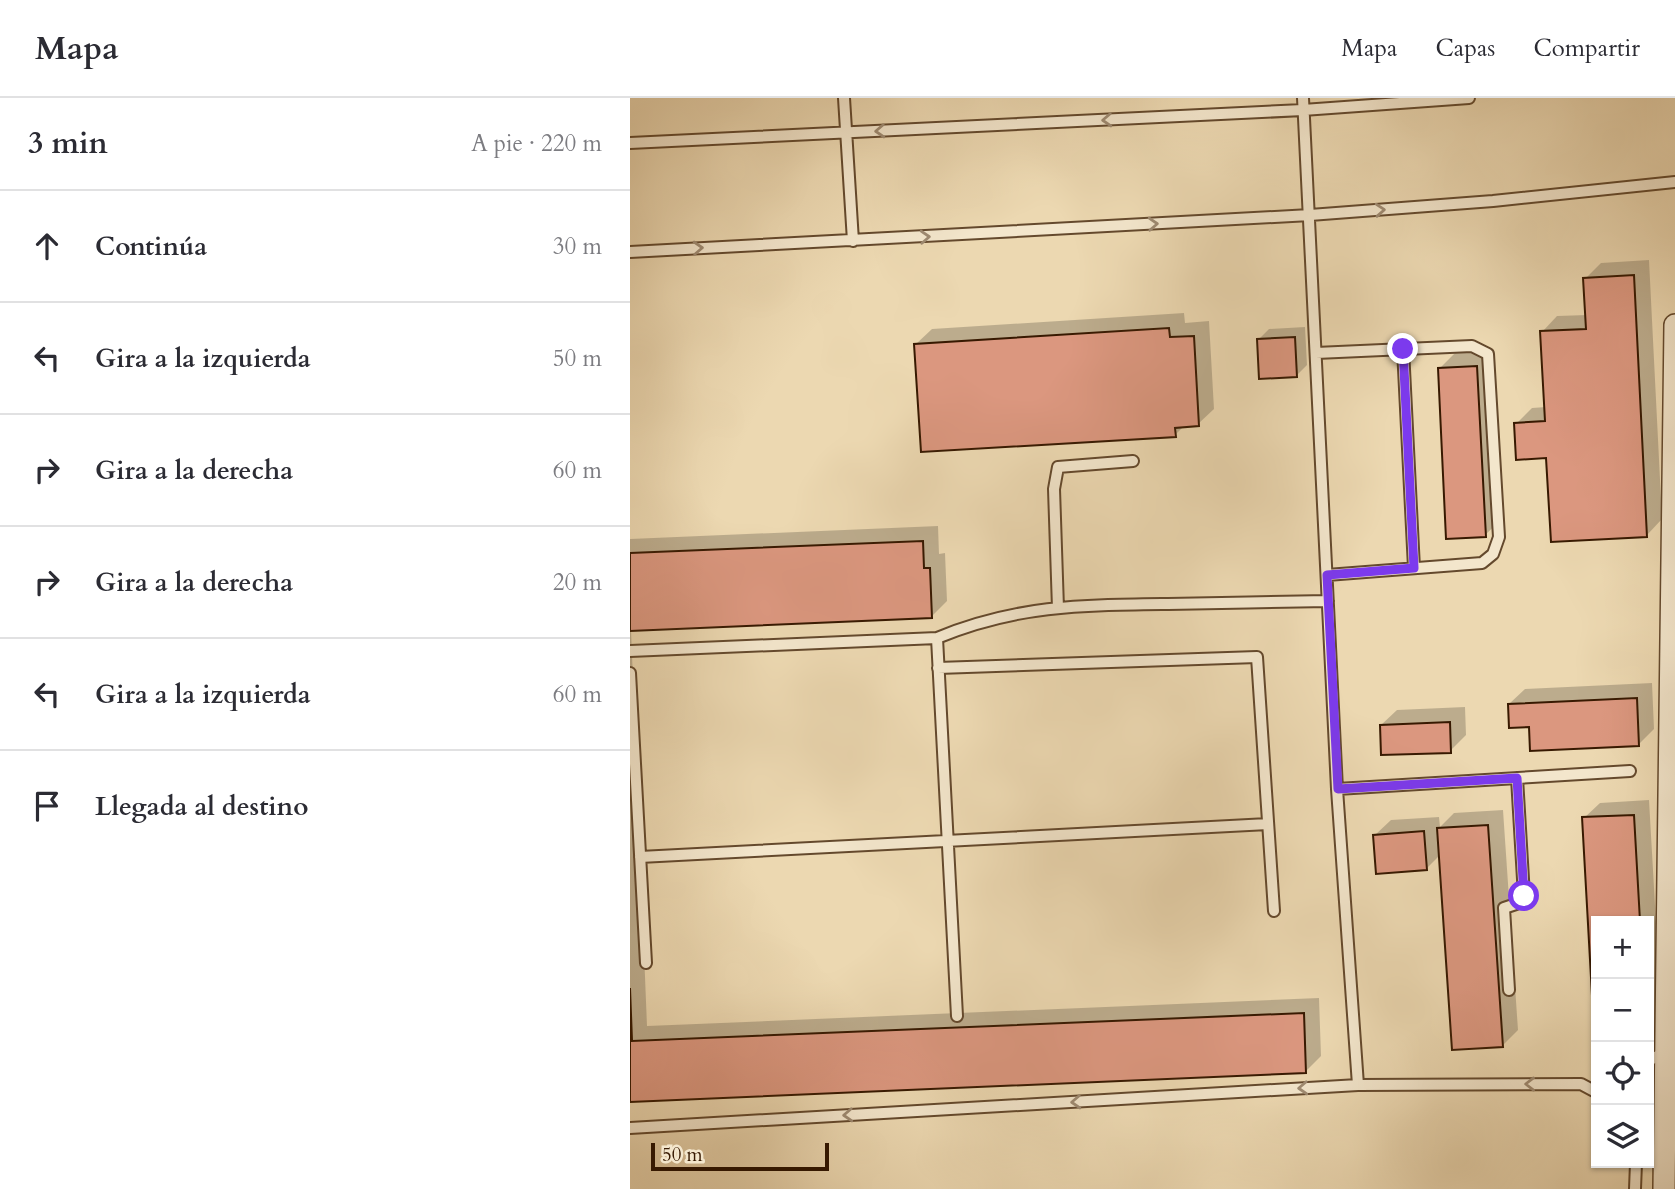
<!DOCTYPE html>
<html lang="es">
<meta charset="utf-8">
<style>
body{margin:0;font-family:Cardo,serif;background:#f7f7f7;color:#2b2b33}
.controls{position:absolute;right:21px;bottom:21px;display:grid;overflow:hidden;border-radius:0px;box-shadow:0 2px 5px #0004}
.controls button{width:63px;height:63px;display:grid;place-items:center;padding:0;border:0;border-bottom:2px solid #e1e1e2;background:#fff;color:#2b2b33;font:35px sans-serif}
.scale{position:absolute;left:21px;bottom:18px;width:178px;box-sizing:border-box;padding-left:7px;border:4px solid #371901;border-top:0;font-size:19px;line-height:24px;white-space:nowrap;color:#371901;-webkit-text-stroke:5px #f3e6cc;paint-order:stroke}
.stop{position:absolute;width:21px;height:21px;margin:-16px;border:5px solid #7c3aed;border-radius:50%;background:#fff}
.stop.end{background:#7c3aed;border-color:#fff;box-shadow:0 2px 7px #0008}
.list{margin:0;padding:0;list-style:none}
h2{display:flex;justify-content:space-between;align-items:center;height:91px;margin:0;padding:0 28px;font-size:30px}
h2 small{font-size:23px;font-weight:400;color:#7c7c81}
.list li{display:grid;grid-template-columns:46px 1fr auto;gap:21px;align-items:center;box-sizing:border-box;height:112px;padding:0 28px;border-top:2px solid #e1e1e2}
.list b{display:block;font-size:26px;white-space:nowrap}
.list em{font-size:23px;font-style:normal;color:#7c7c81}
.icon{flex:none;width:38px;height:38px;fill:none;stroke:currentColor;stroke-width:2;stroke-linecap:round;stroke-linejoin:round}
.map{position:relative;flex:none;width:1045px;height:1091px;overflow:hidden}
header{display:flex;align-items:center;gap:42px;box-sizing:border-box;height:98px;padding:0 35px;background:#fff;border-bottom:2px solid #e1e1e2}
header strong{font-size:33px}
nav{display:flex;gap:38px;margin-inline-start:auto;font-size:24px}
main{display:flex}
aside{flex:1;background:#fff}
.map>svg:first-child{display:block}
</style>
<header>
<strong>Mapa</strong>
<nav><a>Mapa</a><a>Capas</a><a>Compartir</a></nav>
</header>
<main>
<aside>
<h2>3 min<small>A pie · 220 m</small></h2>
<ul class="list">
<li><svg class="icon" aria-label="ahead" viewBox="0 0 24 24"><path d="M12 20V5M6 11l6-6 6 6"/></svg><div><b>Continúa</b></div><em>30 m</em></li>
<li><svg class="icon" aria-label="left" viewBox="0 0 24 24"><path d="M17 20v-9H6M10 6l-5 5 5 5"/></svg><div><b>Gira a la izquierda</b></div><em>50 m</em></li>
<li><svg class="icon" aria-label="right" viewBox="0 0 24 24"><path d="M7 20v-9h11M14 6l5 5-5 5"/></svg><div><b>Gira a la derecha</b></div><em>60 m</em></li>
<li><svg class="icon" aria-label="right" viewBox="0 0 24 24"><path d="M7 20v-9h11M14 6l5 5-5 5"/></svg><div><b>Gira a la derecha</b></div><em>20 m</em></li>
<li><svg class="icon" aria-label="left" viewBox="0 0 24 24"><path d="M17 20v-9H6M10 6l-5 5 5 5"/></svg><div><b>Gira a la izquierda</b></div><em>60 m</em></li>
<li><svg class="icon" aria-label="arrive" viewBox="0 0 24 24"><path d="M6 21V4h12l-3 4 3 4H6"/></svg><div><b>Llegada al destino</b></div></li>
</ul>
</aside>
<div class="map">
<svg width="1045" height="1091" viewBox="0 0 1045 1091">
<rect width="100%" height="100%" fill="#ecd8b1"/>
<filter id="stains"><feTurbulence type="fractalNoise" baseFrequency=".00286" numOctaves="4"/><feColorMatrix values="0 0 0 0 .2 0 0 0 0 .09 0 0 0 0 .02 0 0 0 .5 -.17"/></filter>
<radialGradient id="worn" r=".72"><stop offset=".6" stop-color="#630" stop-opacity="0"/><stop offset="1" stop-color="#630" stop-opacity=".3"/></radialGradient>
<path fill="#0003" d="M1019 162 1032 421 1017 437 886 326 902 310 916 309 912 234 927 218 957 217 955 181 971 165Z
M554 215 555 225 579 223 584 311 568 326 555 327 545 337 286 246 302 231Z
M675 229 677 267 667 277 629 241 639 231Z
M862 253 871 422 855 437 810 270 825 255Z
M308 428 309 456 315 455 317 503 301 519 1 532 17 928 689 900 691 958 676 973 0 1002V441Z
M1022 585 1024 631 1008 647 900 627 879 606 895 591Z
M835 609 836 637 820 653 751 627 767 612Z
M1019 702 1032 930 1019 943V823H966V948L954 720 970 705Z
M873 712 888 932 873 947 811 756 796 771 745 737 761 722 809 719 810 729 824 715Z"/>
<path fill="#db977f" stroke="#371901" stroke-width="2" d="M1004 177 1017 439 921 444 916 360 886 362 884 325 915 323 910 233 956 231 953 180Z
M539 230 540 239 564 238 569 328 545 330 546 339 291 354 284 246Z
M665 239 667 279 629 281 627 241Z
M847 268 856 439 816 441 808 270Z
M293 443 294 470H300L302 520 0 533V455Z
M1007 600 1009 648 900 653 899 629 879 630 878 606Z
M820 624 821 655 751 657 750 627Z
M1004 717 1010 823H966L965 951 952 719Z
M858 727 873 949 822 952 807 730Z
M794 733 797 772 746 776 743 737Z
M0 890 2 943 674 915 676 975 0 1004Z"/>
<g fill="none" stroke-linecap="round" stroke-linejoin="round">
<defs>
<path id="service" d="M214 0 223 143
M673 0 707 691 728 987
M0 45 673 12 839 0
M0 154 680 117 863 103 1045 84
M773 251 784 470
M686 255 842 248 858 256 869 439 863 456 852 465 697 477
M428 510 424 391 428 369 503 363
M307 540 327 918
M0 553 307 540C386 507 453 507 538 506 591 505 645 504 698 503
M308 570 627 559 644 813
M0 575 16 865
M707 691 1000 673
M10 759 638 726
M879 892 874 810 886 806 894 798 887 680
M1019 963 1034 954
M0 1030 728 987 951 986 966 994
M1005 1091 1006 1065"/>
<path id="minor" d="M1034 1091 1045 227"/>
</defs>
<use href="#service" stroke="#64492d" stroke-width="14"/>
<use href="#minor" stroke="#64492d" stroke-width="24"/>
<use href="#service" stroke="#f3e6cc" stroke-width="10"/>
<use href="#minor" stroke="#f3e6cc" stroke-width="21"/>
</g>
<defs><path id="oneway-chevron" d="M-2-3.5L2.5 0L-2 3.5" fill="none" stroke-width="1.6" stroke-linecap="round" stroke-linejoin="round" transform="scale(1.75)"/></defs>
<g stroke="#9e8a71">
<use href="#oneway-chevron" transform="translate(477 22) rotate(177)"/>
<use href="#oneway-chevron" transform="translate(250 33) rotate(177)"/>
<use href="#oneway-chevron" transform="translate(750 112) rotate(-4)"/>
<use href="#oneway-chevron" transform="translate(523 126) rotate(-3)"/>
<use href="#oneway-chevron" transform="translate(295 139) rotate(-3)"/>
<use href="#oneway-chevron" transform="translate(68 150) rotate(-3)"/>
<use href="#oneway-chevron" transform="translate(900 986) rotate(180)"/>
<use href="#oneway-chevron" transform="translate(673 990) rotate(177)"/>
<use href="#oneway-chevron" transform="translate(446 1004) rotate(177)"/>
<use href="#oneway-chevron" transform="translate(218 1017) rotate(177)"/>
</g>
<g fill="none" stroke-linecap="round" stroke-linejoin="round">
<path stroke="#7c3aed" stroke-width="9" d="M773 251 784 470 697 477 708 691 887 680 894 798"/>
</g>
<rect width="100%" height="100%" filter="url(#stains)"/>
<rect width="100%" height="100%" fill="url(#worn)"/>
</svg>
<div class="controls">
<button>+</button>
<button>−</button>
<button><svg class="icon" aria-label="locate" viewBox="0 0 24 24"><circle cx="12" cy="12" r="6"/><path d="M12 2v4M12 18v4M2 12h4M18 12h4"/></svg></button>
<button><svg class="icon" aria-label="layers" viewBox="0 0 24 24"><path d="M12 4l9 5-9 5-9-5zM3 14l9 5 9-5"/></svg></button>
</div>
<div class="scale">50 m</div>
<div class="stop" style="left:894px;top:798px"></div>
<div class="stop end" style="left:773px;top:251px"></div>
</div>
</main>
